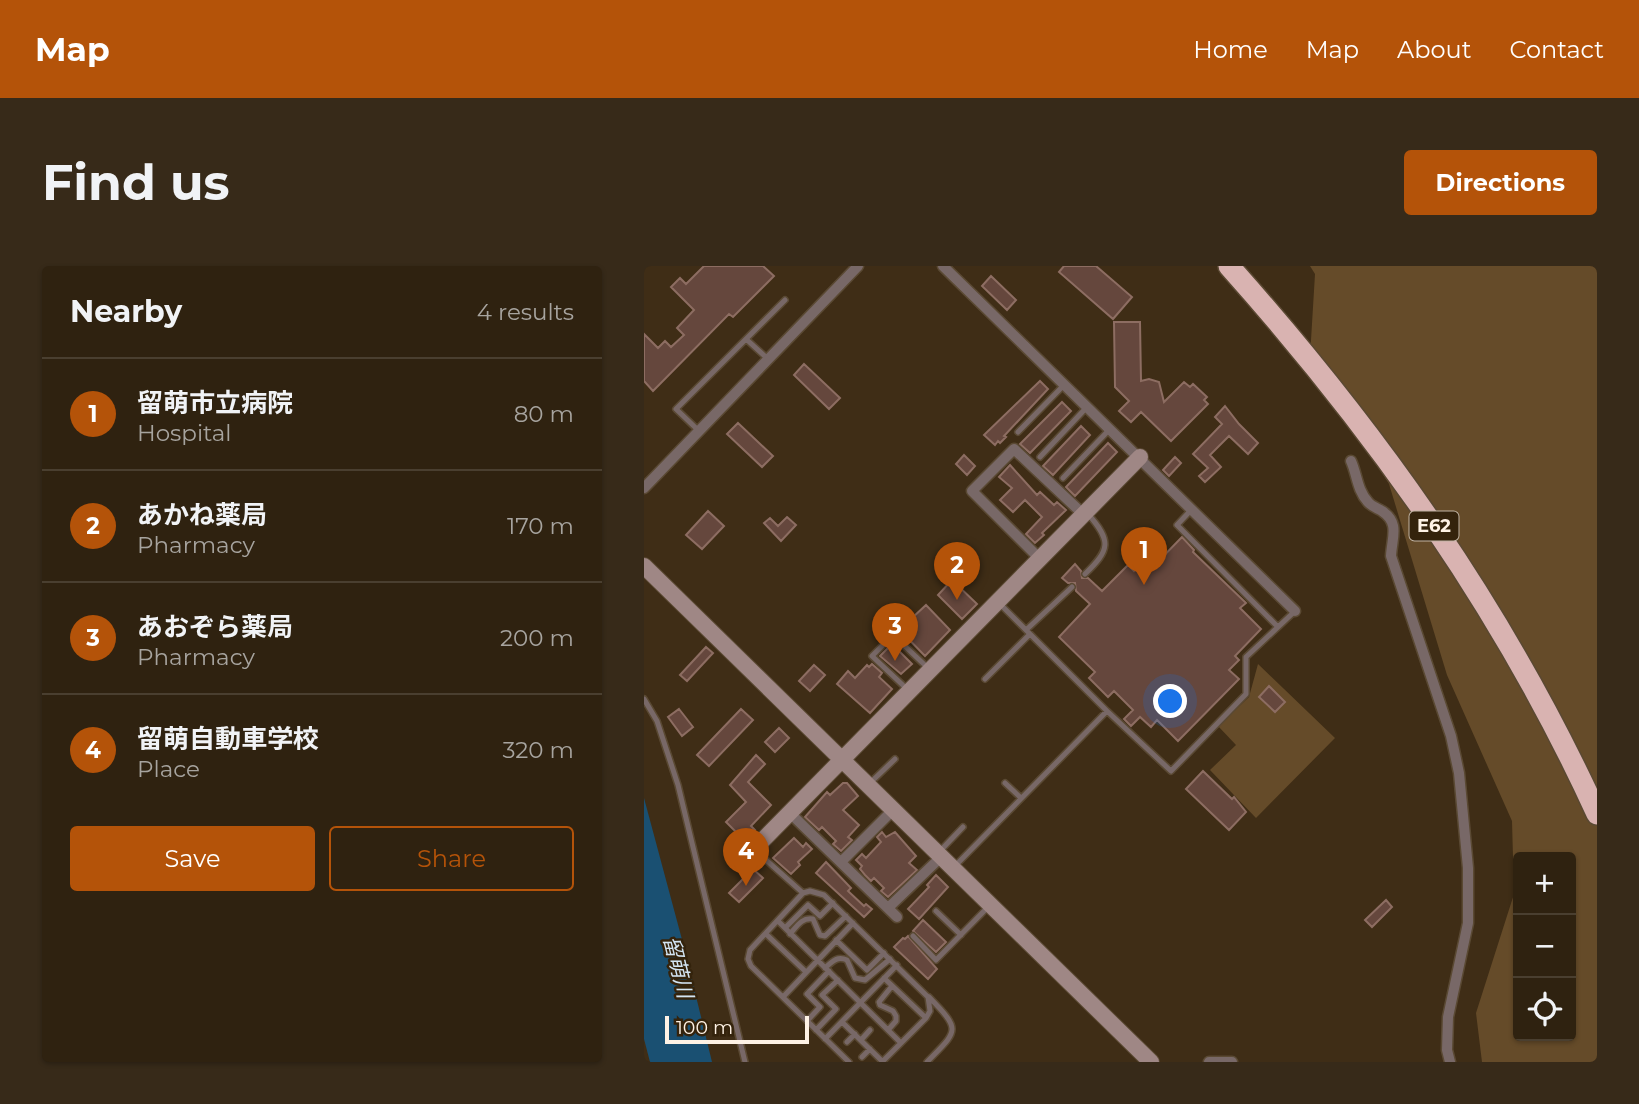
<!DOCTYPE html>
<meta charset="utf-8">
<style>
body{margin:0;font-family:Montserrat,"Noto Sans JP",sans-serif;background:#372a19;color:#f1f3f6}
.controls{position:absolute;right:21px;bottom:21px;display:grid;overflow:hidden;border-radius:7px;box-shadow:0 2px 5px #0004}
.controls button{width:63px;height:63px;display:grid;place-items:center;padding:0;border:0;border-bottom:2px solid #4a3f30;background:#2f2210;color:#f1f3f6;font:35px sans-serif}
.scale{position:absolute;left:21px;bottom:18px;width:144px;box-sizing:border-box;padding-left:7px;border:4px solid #fef2e5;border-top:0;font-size:19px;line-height:24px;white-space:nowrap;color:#fef2e5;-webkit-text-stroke:5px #34230c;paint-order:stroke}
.you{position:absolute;left:527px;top:436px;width:24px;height:24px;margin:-18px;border:5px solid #fff;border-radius:50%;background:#1a73e8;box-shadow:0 0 0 10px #1a73e833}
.badge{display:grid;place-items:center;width:46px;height:46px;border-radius:50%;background:#b45309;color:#fff;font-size:23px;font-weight:700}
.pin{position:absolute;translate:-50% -58px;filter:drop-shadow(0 2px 4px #0008)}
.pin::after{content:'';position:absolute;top:37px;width:24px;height:21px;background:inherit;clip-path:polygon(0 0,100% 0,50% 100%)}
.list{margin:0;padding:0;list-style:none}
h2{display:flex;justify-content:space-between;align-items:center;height:91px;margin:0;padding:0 28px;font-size:30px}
h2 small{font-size:23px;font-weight:400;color:#a7a49f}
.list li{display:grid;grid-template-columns:46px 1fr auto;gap:21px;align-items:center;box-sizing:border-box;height:112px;padding:0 28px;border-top:2px solid #4a3f30}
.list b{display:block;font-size:26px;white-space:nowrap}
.list p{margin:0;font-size:23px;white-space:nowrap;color:#a7a49f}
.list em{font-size:23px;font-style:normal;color:#a7a49f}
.actions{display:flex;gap:14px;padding:21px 28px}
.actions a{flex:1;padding:16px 0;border:2px solid #b45309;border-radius:7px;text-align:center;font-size:24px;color:#b45309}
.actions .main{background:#b45309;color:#fff}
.icon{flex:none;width:38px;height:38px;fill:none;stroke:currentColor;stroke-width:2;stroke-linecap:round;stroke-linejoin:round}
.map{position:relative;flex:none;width:953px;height:796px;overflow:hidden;border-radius:7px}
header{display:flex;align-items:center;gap:42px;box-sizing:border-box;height:98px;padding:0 35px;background:#b45309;color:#fff}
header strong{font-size:33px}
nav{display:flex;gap:38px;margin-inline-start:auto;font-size:24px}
.intro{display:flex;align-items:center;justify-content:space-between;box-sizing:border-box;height:168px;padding:0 42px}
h1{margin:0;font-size:49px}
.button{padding:18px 32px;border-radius:7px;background:#b45309;color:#fff;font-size:24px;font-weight:700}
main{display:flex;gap:42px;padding:0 42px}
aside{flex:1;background:#2f2210;border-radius:7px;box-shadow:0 2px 5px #0004}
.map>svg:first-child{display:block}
</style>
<header>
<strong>Map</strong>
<nav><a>Home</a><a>Map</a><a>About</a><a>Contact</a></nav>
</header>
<div class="intro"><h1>Find us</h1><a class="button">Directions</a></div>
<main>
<aside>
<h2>Nearby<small>4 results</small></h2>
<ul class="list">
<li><span class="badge">1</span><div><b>留萌市立病院</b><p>Hospital</p></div><em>80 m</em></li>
<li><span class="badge">2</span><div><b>あかね薬局</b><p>Pharmacy</p></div><em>170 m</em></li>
<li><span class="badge">3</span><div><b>あおぞら薬局</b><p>Pharmacy</p></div><em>200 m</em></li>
<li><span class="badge">4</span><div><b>留萌自動車学校</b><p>Place</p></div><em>320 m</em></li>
</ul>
<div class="actions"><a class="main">Save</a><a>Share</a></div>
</aside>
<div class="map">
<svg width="953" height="796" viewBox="0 0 953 796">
<rect width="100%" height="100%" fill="#3f2d16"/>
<path fill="#654b29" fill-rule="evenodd" d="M666 0H953V796H838L832 747 870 628 868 555 803 409 745 218 717 172 665 107 671 8ZM874 591H927V770H874Z
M614 398 691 472 612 552 566 504 592 479 574 460 605 431Z"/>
<path fill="#1a5072" d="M0 532 40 681 68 796H6L0 773Z"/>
<path fill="#65473d" stroke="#8d6d62" stroke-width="2" d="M60 0H119L130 10 89 51 85 48 9 125 0 115V68L14 82 21 75 27 81 40 69 33 62 50 44 27 21 36 12 42 18Z
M420 0H452L488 31 469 53 415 6Z
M347 10 372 34 363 44 338 20Z
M470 56H496L497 115 505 113 515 116 520 136 540 116 546 121 549 118 563 131 560 134 564 138 527 175 497 146 487 156 475 145 485 135 471 121Z
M160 98 196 132 185 143 150 109Z
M396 115 404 123 360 170 362 171 356 177 354 175 351 179 340 169Z
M418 136 427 145 386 187 376 178Z
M581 140 595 158 614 177 604 188 585 170 566 189 577 201 561 216 555 210 564 202 549 188 578 158 571 151Z
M94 157 129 190 118 201 83 168Z
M437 160 446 169 409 209 399 200Z
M464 177 473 186 431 230 422 221Z
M320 189 331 200 323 209 312 198Z
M531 191 537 197 525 210 519 204Z
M366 199 393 229 396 226 410 239 413 236 422 244 398 267 400 269 391 277 382 268 398 251 381 234 369 246 356 234 368 222 355 211Z
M64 245 80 260 58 283 42 269Z
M143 251 152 259 137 275 120 257 126 252 134 260Z
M538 271 550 284 549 286 602 337 596 342 617 363 591 390 595 394 585 404 595 413 534 475 513 454 507 461 496 451 487 460 480 453 489 444 470 425 464 431 445 412 451 406 415 371 446 338 432 325 431 317H424L418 312 431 298 437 305 438 312H444L458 325 484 299 490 305 496 299 504 306Z
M308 314 333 338 318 353 294 329Z
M282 339 306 364 281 390 251 359 263 347 268 352Z
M248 378 268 398 257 408 236 390Z
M62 381 69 387 43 415 36 409Z
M228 398 238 407 235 411 248 423 226 447 193 418 204 405 211 412 223 399 225 401Z
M170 399 181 409 166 425 155 415Z
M625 420 641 436 631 446 615 431Z
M35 443 49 461 38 470 24 451Z
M97 443 109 454 65 500 53 489Z
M135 462 145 472 131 486 121 476Z
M112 489 121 498 104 516 127 539 107 560 111 564 101 575 82 556 102 536 86 519Z
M559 505 588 533 590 531 602 546 585 564 542 523Z
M199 517H203L214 530 199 544 215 559 204 571 208 574 197 585 189 578 192 575 178 561 175 564 161 551 183 526 186 529Z
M238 566 242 571 251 566 272 590 265 597 273 604 244 631 237 625 240 622 230 612 227 615 221 609 216 603 218 600 212 594 218 588 222 592 237 576 233 571Z
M150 572 159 581 162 577 168 583 154 596 156 599 147 608 129 592Z
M182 596 207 622 204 625 220 640 222 638 228 643 220 651 172 607Z
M109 603 119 612 95 636 85 627Z
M292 609 304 621 275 653 264 643 285 621 283 619Z
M742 634 748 641 728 661 721 654Z
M279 654 302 676 292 686 269 665Z
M264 670 293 703 284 713 250 681 259 672 261 673Z"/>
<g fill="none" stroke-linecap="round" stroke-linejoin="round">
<defs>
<path id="lane" d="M102 73 124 93
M55 165 32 143 141 34
M374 166 421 118
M396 191 443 141
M419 212 465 164
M548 243 533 259 634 361
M441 308C466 284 468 275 444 248
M382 364 428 321
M341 413 386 368
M264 424 228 390 249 369 284 402
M0 433 13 455 34 519 101 796
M463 445 527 505 602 428V391L650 346
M226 517 251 493
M361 517 377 532
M112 585 159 627
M296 585 319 561
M311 600 463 445 356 338
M292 645 317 669
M134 655 256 776
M141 662 164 639 176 650 189 637
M122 668 162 706
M146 668C153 660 158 651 169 653L176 669 181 670 202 650
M269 670 292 694 345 640
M192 674 223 704 240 687
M181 702C189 695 193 690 203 694L211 712 221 714 246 693
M240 712 282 752
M139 731 209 657
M163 755 176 741 163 728 185 705
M198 756 239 796
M172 764 192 743 178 729 194 714
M244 764 252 755V750L249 745 236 739 235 736 248 720
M181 773 253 699
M217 774 226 764
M203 776 211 768
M218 791 226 783
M205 796 107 700 104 693 106 684 159 627 166 625 180 629 284 731 286 745 282 752 238 796
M283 796C314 764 318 765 285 731"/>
<path id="street" d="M299 0 651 345
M707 195C713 208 713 224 724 236 727 240 733 242 738 245 756 257 748 271 747 290L807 470 815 507 824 602V657L804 751 803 784 806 796
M0 222 214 0
M396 293 328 225 370 183 440 249
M146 547 253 651
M197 596 249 544
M244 642 297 591
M565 796H588"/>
<path id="secondary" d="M0 300 507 796
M110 583 496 191"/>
<path id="highway" d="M585 0C733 166 860 344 953 548"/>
</defs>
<use href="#lane" stroke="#5a4933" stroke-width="8"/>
<use href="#street" stroke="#5a4933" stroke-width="13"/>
<use href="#secondary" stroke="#5a4933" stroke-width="18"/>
<use href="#highway" stroke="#5a4933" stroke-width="24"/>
<use href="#lane" stroke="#786867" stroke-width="5"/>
<use href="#street" stroke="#786867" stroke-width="10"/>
<use href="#secondary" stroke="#9f8785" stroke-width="16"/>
<use href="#highway" stroke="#d9b3b1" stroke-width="21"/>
</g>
<g text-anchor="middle" stroke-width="5" stroke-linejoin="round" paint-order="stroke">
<rect fill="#34230c" stroke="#c1b4a4" stroke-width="2" x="765.5" y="245.5" width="49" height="29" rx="5"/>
<g font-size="18" font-weight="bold" fill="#fef2e5">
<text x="790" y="266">E62</text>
</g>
<g font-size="21" font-style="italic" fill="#d3e4f2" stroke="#34230c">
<text transform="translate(34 701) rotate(76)" y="7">留萌川</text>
</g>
</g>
</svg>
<div class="controls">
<button>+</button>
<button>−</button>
<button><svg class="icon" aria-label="locate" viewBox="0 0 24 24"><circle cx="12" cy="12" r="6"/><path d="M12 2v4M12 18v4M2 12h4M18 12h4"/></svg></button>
</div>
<div class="scale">100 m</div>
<div class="you"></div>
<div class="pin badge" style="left:500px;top:319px">1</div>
<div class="pin badge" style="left:313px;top:334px">2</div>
<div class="pin badge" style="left:251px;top:395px">3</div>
<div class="pin badge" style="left:102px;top:620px">4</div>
</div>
</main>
